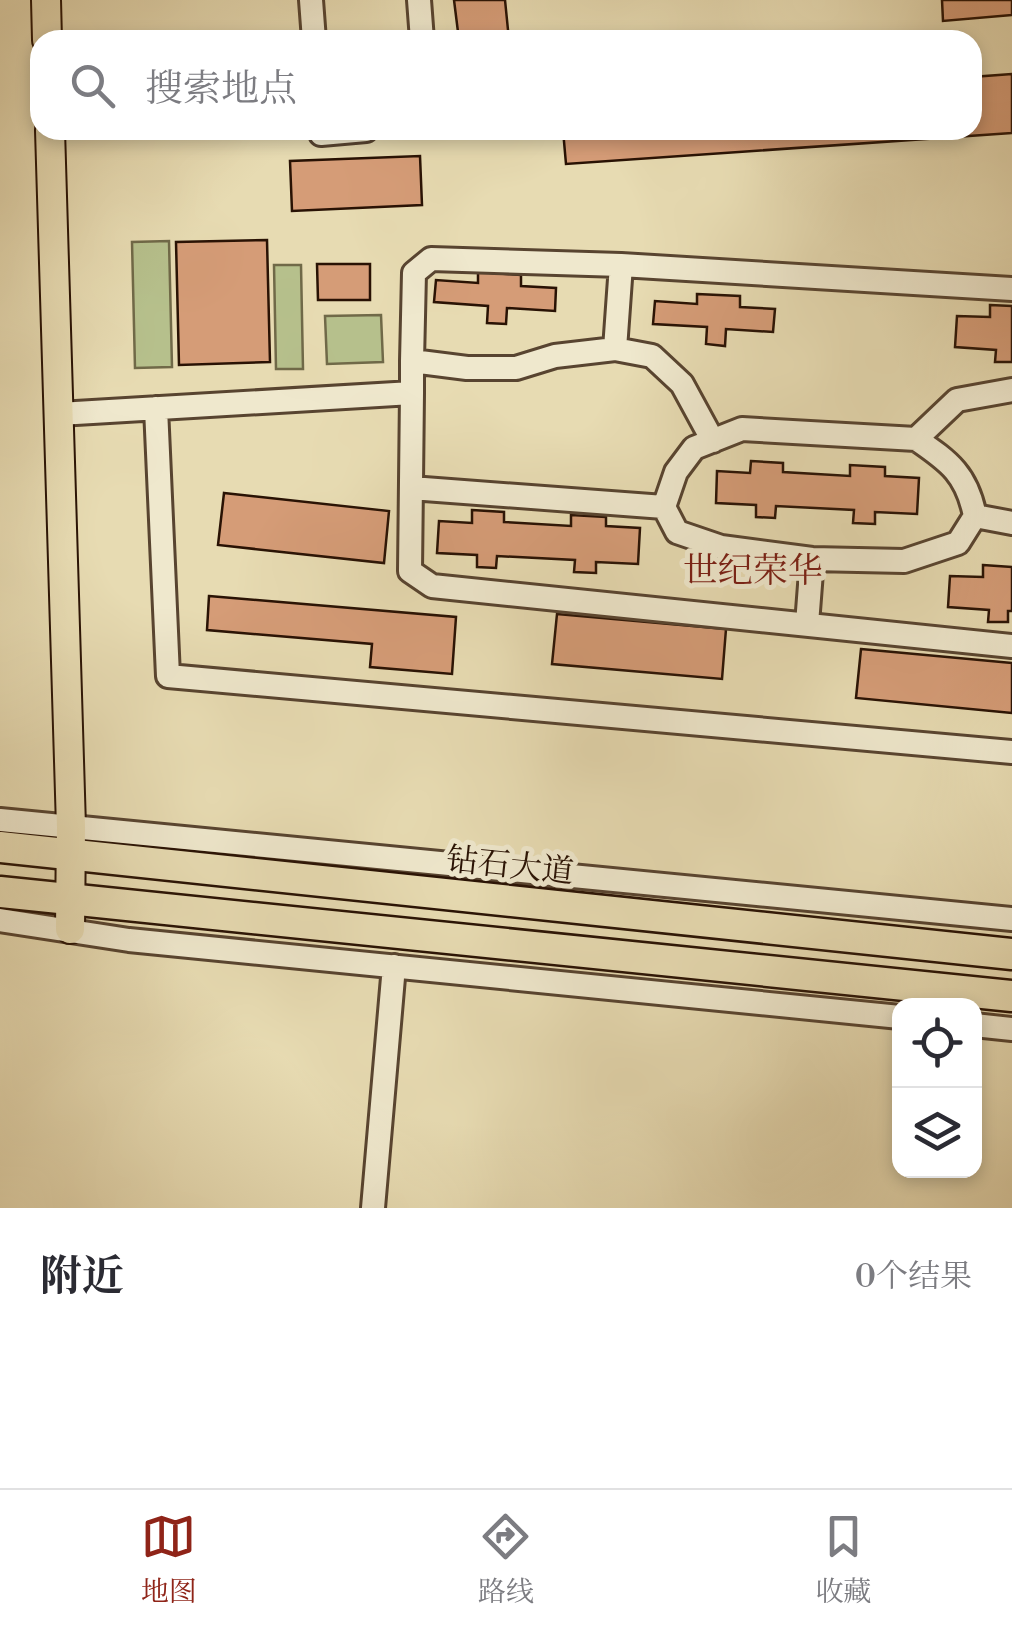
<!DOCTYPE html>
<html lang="zh">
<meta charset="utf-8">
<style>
body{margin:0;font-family:"Libre Bodoni","Noto Serif SC",serif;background:#f7f7f7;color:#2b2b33}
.controls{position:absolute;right:30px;bottom:30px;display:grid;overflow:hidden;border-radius:20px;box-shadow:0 5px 15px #0003}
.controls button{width:90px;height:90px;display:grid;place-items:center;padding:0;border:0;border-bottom:2px solid #e1e1e2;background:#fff;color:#2b2b33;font:50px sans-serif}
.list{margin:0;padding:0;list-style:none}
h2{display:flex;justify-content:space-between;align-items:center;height:130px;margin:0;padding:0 40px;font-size:42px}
h2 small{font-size:32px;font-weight:400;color:#7c7c81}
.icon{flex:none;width:55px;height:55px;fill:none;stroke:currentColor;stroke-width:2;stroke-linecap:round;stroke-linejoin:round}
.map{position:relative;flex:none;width:1012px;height:1208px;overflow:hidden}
.search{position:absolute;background:#fff;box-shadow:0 5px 15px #0003;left:30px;right:30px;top:30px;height:110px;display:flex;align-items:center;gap:25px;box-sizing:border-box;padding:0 35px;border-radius:30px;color:#7c7c81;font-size:38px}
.sheet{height:280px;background:#fff}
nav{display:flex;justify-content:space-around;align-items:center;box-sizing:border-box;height:140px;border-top:2px solid #e1e1e2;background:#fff;font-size:28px;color:#7c7c81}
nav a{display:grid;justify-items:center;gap:5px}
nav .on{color:#8f2418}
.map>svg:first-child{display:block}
</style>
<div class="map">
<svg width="1012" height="1208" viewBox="0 0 1012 1208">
<rect width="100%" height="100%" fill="#e7dbb2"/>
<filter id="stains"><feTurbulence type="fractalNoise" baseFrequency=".002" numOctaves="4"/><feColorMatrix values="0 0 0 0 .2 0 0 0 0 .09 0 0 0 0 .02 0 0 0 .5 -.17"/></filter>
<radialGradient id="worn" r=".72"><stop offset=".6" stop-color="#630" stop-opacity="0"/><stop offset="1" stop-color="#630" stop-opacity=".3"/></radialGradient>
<path fill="#b6c08c" stroke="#706948" stroke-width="2.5" d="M169 241 172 367 135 368 132 242Z
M274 265H301L303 369H276Z
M381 315 383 362 327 364 325 316Z"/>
<path fill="#d59c77" stroke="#291204" stroke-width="2.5" d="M454 0H505L509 40H459Z
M942 0H1012V15L943 21Z
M1012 74V133L566 164 563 130H972V77Z
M420 156 422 205 292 211 290 161Z
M267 240 270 362 179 365 176 242Z
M317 264H370V300H318Z
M478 272 521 275V286L556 288 555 311 507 308 506 324 487 323 488 306 434 302 436 280 478 283Z
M697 294 740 296V307L775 309 773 332 726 329 725 346 706 344 707 327 653 324 655 301 697 304Z
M990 305 1012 306V362H995L996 350 955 347 957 316 990 317Z
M751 461 783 463V472L850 476V465L885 467V476L919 478 917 514 875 512V524L853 523 854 510 776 506 775 518 756 517V505L716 503 717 471 750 473Z
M224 493 389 511 384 563 218 545Z
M472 510 504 512V522L571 526V515L606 517V526L640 528 638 564 596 562V573L574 572 575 560 497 556 496 568 477 567V555L437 553 439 521 472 523Z
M983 565 1012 567V611H1008V622H988L989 610 948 607 950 576 983 577Z
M209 596 456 617 452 674 370 667 372 644 207 630Z
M557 614 726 629 722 679 552 664Z
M861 649 1012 663V713L856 698Z"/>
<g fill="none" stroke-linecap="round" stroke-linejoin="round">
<defs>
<path id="minor" d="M311 0 314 40
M419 0 422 40
M321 130V134L366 130
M615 349 652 356 682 384 713 441
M412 361 414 273 431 259 621 265
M412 393V361L467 368H516L555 356 615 349 621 265 1012 289
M156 408 168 676 1012 752
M59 414 412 393 410 571 432 586 1012 646
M916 439C950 462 967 475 975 516L958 543 904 561 812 559 721 547 677 532 664 507 676 472 694 448 742 429 916 439 957 400 1012 390
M411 488 664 507
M975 516 1012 523
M807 624 812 559
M0 820 1012 919
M0 920 129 940 900 1017
M974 1025 1012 1029
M373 1208 394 966"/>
<path id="major" d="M46 0 47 40
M50 130 71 827 70 929"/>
<path id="highway" d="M0 847 1012 954
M0 892 1012 996"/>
</defs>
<use href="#minor" stroke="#584430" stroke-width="28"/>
<use href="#major" stroke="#291204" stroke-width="32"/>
<use href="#highway" stroke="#291204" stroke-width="35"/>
<use href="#minor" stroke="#efe8cd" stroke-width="22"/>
<use href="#major" stroke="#e7dbb2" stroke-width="28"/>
<use href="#highway" stroke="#e7dbb2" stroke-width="30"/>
</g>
<g text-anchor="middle" stroke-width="10" stroke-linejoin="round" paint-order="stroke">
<g font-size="32" fill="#291204" stroke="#efe8cd">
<text transform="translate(510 865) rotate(6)" y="11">钻石大道</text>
</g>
<g font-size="35" fill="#7a1f14" stroke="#efe8cd">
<text x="753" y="582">世纪荣华</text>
</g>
</g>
<rect width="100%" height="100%" filter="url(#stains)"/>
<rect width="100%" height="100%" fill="url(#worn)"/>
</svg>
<div class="controls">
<button><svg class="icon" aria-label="locate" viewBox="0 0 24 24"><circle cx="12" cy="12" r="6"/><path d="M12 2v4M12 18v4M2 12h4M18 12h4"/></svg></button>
<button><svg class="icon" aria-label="layers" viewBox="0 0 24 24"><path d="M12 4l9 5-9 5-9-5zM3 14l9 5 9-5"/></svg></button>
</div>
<div class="search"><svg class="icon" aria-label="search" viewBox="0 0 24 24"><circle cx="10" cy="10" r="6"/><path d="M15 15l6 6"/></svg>搜索地点</div>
</div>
<section class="sheet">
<h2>附近<small>0个结果</small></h2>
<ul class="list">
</ul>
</section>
<nav>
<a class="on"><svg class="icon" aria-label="map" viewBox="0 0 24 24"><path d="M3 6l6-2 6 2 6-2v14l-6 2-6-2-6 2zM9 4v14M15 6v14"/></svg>地图</a>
<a><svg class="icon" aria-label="directions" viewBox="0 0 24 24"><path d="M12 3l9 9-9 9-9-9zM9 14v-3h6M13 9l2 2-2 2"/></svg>路线</a>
<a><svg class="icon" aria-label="saved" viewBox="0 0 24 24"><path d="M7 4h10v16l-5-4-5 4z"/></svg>收藏</a>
</nav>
